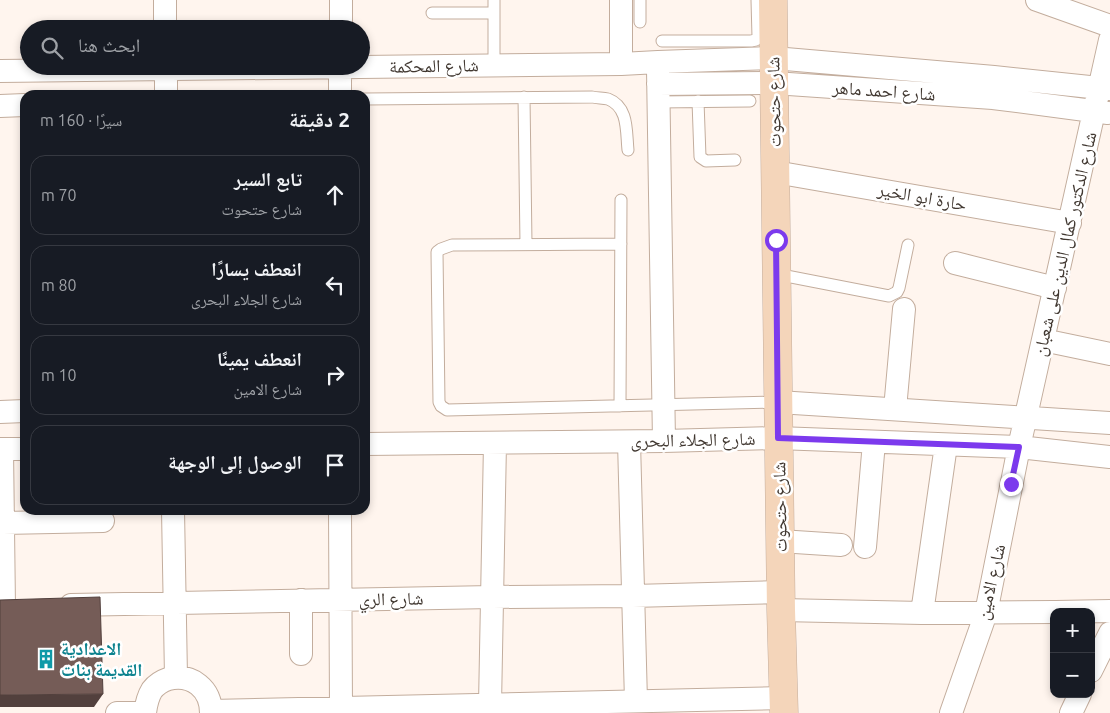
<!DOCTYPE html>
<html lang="ar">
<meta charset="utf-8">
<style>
body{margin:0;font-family:Ubuntu,"Noto Naskh Arabic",sans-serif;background:#242831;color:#f1f3f6;direction:rtl}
.controls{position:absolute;right:15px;bottom:15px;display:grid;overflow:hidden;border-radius:10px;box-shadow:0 2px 8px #0003}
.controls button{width:45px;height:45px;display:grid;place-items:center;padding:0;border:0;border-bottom:1px solid #363941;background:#171b24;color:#f1f3f6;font:25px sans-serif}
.stop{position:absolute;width:15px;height:15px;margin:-11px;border:4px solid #7c3aed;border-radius:50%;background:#fff}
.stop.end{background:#7c3aed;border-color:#fff;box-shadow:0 1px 5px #0008}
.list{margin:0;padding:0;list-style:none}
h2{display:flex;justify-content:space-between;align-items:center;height:65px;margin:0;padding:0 20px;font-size:21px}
h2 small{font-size:16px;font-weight:400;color:#9ea1a6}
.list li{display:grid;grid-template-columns:32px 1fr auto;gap:15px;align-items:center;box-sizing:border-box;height:80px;margin:0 10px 10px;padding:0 10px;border:1px solid #363941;border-radius:15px}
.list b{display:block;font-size:19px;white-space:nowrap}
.list p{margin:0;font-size:16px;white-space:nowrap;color:#9ea1a6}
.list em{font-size:16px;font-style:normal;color:#9ea1a6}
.icon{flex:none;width:28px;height:28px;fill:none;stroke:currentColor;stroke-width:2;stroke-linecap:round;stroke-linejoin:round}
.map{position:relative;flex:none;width:1110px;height:713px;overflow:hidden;direction:ltr}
.search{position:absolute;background:#171b24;box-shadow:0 2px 8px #0003;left:20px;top:20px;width:350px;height:55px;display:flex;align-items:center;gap:12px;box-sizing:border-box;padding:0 18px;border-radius:28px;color:#9ea1a6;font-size:19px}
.panel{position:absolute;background:#171b24;box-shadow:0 2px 8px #0003;left:20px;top:90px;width:350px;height:425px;border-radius:15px;direction:rtl}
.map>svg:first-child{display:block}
</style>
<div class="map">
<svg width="1110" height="713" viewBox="0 0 1110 713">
<rect width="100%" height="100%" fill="#fff5ee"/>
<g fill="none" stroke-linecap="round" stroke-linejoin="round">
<defs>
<path id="service" d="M494 0V66
M640 0V22
M432 13H494
M662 41H751L756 40 758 37 757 0
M524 97 526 244
M365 99 592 97C597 98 603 98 608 99 629 107 626 132 628 150
M698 101 700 157 706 161 735 160
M658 102 750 101
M621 244 452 245 441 249 437 252 439 402 441 406 447 410 778 402
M776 274 889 296 897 292 899 288 908 245
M620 406 621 200"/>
<path id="minor" d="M165 0V29
M621 0V64
M1037 0 1110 26
M341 29V0
M166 66V95
M658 70 664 441
M0 71 621 64 658 62 774 58 994 77 1110 89
M658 84 774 83 993 98 1108 113
M340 95V66
M0 106 25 105
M775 172 1070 223
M955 263 1055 288
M1043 340 1110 354
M778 402 1110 423
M895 409 904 309
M0 412 25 411
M629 442 636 701
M365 444 664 441 778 438 1019 447 1110 457
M0 449H25
M2 449 4 606
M173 510 176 677
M340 510 341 708
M3 523 103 521
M780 541 841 545
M865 547 874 442
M71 605 492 597 633 596 781 592
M781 610 922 613 1054 612
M1056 612 1110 611
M922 613 946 445
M301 654V600
M1091 671 1110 633
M490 705 495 443
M211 711 783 698
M117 713H145
M145 713C146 705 147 698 152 690 156 685 162 681 168 679 192 673 211 689 211 713
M951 713 986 613 1019 447 1110 40
M1071 713 1080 694"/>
<path id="secondary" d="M773 0 781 610 784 713"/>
</defs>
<use href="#service" stroke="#c3ad9d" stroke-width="13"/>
<use href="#minor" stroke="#c3ad9d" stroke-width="24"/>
<use href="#secondary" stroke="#c3ad9d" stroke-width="29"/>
<use href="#service" stroke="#fff" stroke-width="11"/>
<use href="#minor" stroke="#fff" stroke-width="22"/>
<use href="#secondary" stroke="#f4d5ba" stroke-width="28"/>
</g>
<path fill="#52403d" d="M103 694 94 707H0V695Z"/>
<path fill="#755c57" stroke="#52403d" d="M100 597 103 694 0 695V600Z"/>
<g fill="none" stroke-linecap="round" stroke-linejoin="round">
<path stroke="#7c3aed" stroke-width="6" d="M776 240 778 438 1019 447 1011 484"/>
</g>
<defs>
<symbol id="building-bare" viewBox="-9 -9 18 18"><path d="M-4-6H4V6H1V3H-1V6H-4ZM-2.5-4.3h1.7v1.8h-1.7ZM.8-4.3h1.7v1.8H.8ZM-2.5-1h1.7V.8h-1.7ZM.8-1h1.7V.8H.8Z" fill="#0f9aa8" stroke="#fff" stroke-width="2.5" paint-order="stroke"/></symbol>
</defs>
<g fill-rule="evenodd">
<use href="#building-bare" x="32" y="645" width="28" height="28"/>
</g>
<g text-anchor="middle" stroke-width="5" stroke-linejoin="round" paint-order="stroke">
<g font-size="18" fill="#413831" stroke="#fff">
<text transform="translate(434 66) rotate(-1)" y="6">شارع المحكمة</text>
<text transform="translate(884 91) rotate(4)" y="6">شارع احمد ماهر</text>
<text transform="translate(774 102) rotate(-91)" y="6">شارع حتحوت</text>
<text transform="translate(922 197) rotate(10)" y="6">حارة ابو الخير</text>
<text transform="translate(1065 244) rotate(-77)" y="6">شارع الدكتور كمال الدين على شعبان</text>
<text transform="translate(693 440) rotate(-1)" y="6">شارع الجلاء البحرى</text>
<text transform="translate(780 507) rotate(-91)" y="6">شارع حتحوت</text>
<text transform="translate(991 582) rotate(-77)" y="6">شارع الامين</text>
<text transform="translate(391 599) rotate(-1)" y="6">شارع الري</text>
</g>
<g font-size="18" font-weight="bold" fill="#0d838f" stroke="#fff" text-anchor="start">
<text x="61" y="655">الاعدادية<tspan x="61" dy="21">القديمة بنات</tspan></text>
</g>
</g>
</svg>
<div class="controls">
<button>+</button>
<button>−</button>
</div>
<div class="stop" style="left:776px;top:240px"></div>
<div class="stop end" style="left:1011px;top:484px"></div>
<div class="search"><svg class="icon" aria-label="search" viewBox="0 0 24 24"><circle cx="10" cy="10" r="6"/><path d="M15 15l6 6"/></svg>ابحث هنا</div>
<section class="panel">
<h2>2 دقيقة<small>سيرًا · 160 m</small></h2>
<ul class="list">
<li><svg class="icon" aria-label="ahead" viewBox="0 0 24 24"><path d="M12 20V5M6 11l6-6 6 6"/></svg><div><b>تابع السير</b><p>شارع حتحوت</p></div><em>70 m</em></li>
<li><svg class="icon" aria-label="left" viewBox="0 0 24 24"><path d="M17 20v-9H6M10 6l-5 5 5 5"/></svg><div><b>انعطف يسارًا</b><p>شارع الجلاء البحرى</p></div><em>80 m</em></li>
<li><svg class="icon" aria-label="right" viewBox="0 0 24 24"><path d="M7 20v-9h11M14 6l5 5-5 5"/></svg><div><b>انعطف يمينًا</b><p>شارع الامين</p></div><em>10 m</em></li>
<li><svg class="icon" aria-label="arrive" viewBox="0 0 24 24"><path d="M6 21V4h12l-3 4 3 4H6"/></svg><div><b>الوصول إلى الوجهة</b></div></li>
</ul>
</section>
</div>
